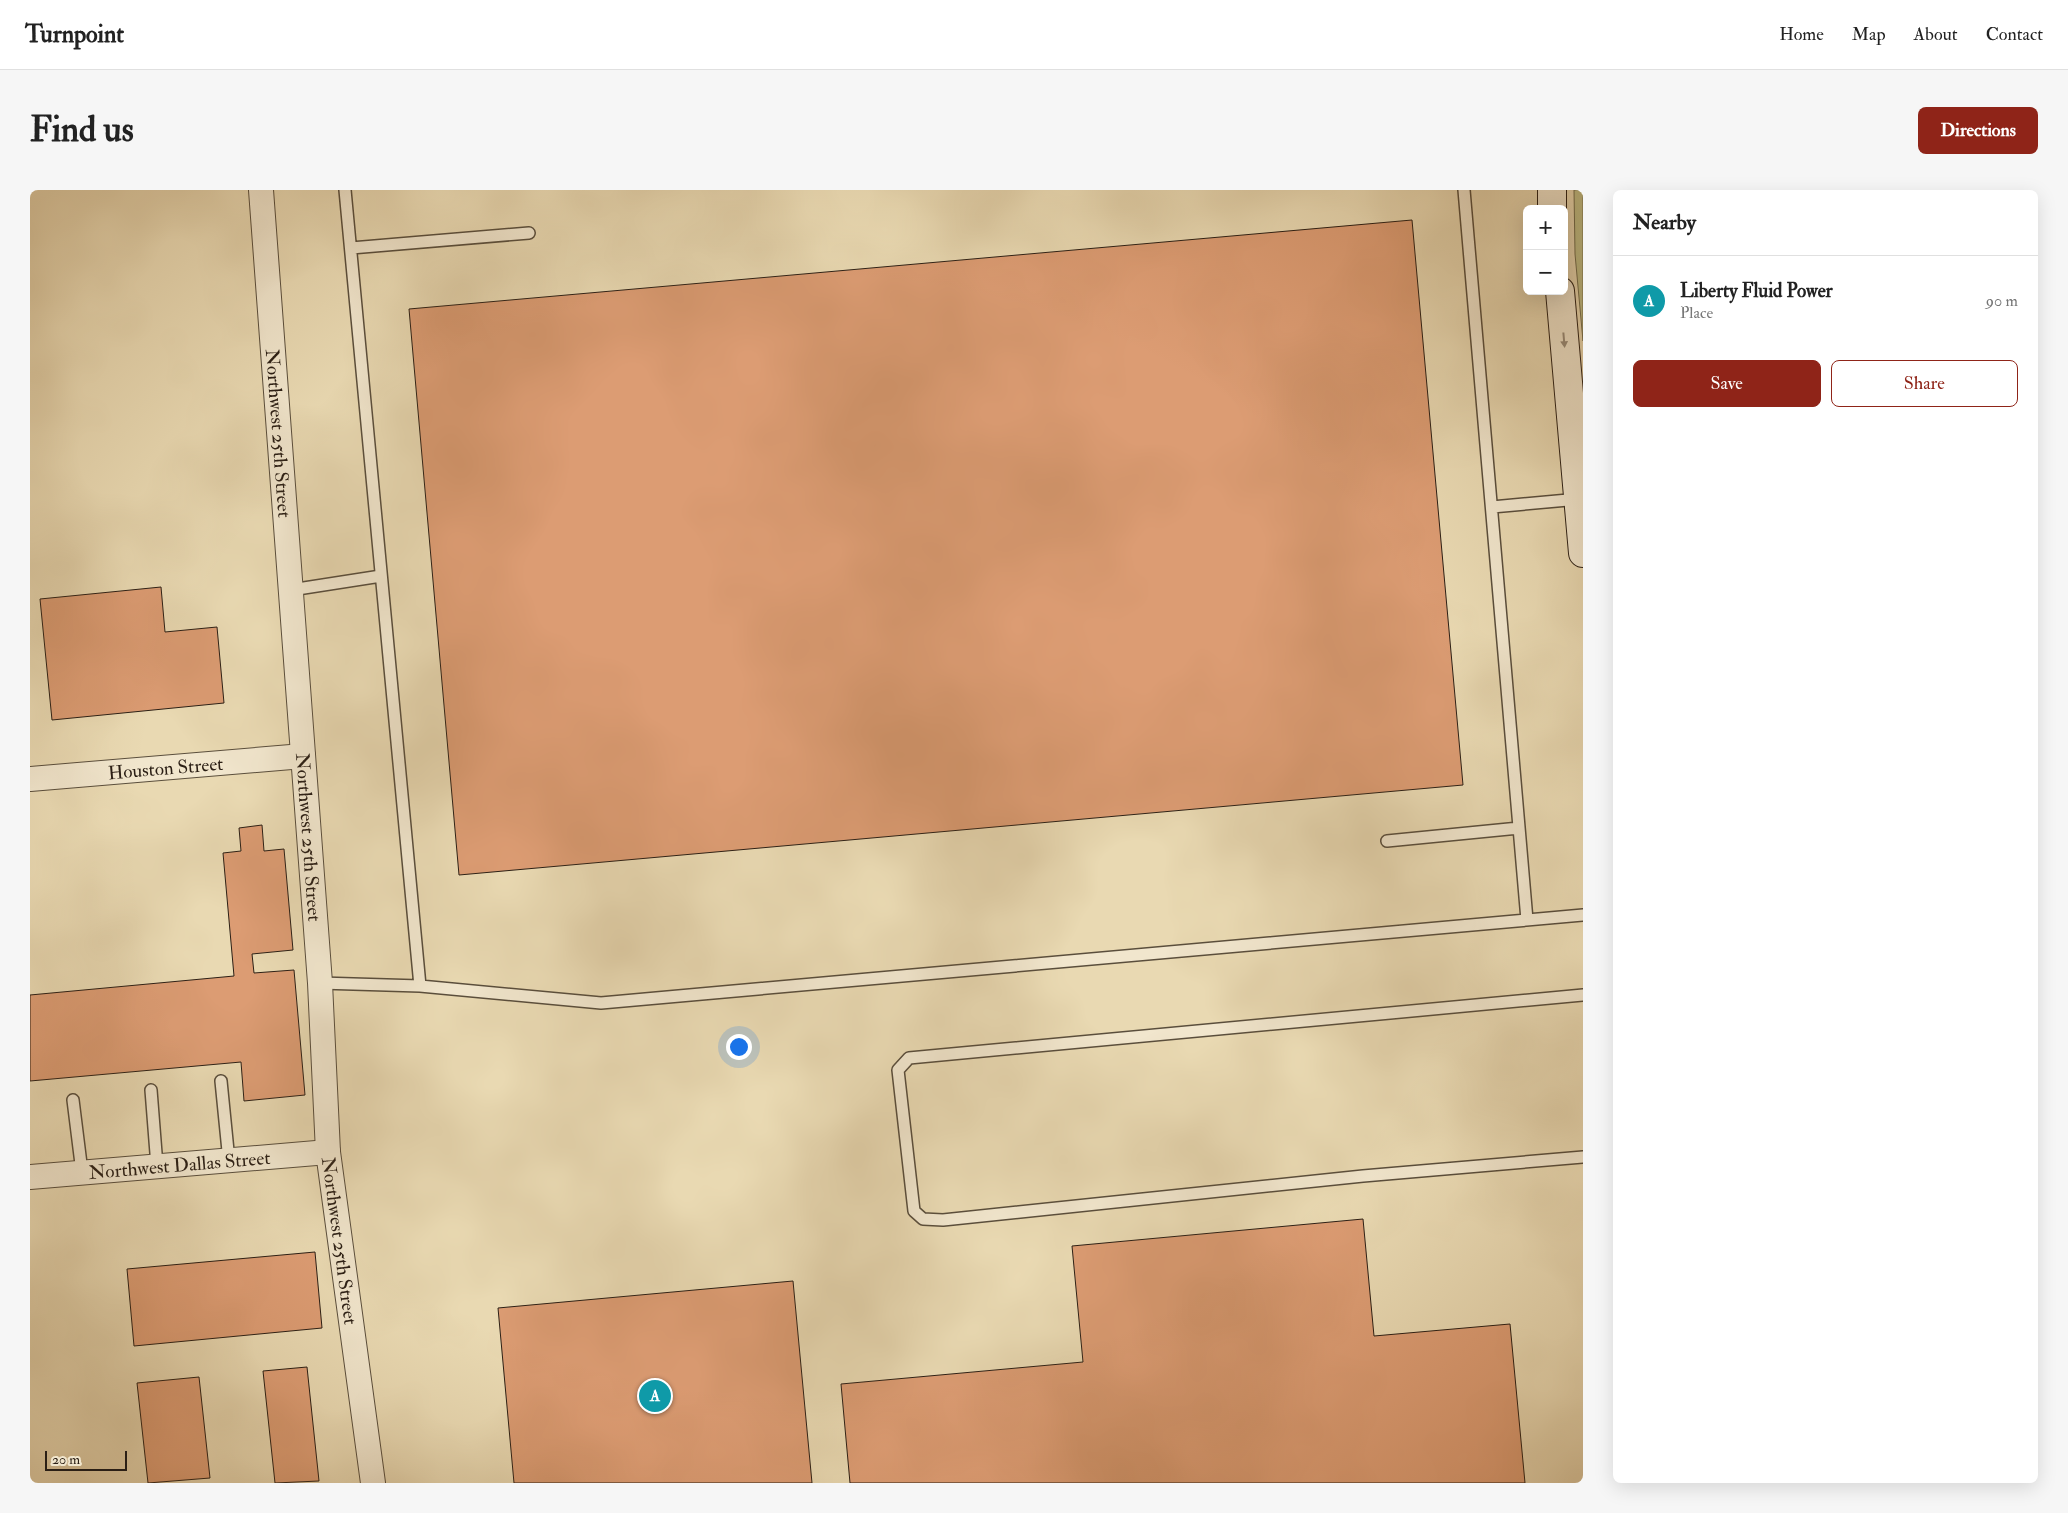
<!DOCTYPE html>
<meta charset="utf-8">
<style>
body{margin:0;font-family:"IM FELL Double Pica",serif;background:#f6f6f6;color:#222}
.controls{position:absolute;right:15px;top:15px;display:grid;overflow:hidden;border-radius:8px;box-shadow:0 5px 20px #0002}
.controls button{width:45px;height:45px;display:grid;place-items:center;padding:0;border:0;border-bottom:1px solid #e0e0e0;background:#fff;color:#222;font:25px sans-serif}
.scale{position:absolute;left:15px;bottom:12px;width:82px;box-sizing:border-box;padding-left:5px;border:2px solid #2b1f15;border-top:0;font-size:14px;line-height:18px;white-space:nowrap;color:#2b1f15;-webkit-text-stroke:4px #f1e6cd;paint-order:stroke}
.you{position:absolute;left:708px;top:856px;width:18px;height:18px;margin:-12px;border:4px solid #fff;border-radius:50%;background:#1a73e8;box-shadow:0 0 0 8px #1a73e833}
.badge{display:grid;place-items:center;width:32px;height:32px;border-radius:50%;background:#8f2418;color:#fff;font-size:16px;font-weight:700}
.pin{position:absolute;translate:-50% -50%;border:2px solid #fff;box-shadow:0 1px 5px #0006}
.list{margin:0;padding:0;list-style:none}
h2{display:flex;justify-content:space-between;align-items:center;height:65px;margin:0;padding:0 20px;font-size:21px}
h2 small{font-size:16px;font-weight:400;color:#767676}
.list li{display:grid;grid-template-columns:32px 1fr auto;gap:15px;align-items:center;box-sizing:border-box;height:90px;padding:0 20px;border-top:1px solid #e0e0e0}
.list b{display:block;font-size:19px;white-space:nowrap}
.list p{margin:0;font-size:16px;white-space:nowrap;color:#767676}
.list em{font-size:16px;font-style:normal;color:#767676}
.actions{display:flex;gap:10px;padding:15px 20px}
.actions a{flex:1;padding:11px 0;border:1px solid #8f2418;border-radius:8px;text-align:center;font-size:18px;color:#8f2418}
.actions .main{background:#8f2418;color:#fff}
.map{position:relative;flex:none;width:1553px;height:1293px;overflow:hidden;border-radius:8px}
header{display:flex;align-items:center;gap:30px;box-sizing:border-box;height:70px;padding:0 25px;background:#fff;border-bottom:1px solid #e0e0e0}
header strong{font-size:24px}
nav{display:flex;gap:28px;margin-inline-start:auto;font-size:18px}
.intro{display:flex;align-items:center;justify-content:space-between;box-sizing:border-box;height:120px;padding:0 30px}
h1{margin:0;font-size:35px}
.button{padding:12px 22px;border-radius:8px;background:#8f2418;color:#fff;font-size:18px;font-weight:700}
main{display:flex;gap:30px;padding:0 30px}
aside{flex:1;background:#fff;border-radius:8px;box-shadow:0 5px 20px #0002}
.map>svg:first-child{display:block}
</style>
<header>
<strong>Turnpoint</strong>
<nav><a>Home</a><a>Map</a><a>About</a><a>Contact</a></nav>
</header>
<div class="intro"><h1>Find us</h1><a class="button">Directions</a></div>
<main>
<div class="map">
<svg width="1553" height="1293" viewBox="0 0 1553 1293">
<rect width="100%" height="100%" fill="#e9d9b2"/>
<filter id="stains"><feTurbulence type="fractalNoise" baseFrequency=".004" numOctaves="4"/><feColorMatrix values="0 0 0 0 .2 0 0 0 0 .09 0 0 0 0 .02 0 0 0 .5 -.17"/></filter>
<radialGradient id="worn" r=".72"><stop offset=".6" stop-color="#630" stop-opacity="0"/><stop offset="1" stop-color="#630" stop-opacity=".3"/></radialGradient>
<path fill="#bebd87" stroke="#746e4e" d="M1544 0H1553V151L1545 64Z"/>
<path fill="#dc9c73" stroke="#2b1f15" d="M1382 30 1433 595 429 685 379 119Z
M131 397 135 442 187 437 194 513 22 530 10 409Z
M232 635 234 661 254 659 263 760 222 764 224 783 264 780 275 905 214 911 211 872 0 891V805L204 786 193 663 211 661 209 638Z
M1333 1029 1344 1146 1480 1134 1495 1293H820L811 1194 1053 1172 1042 1056Z
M285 1062 292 1138 104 1156 97 1079Z
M763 1091 782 1293H484L468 1118Z
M277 1177 289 1291 245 1293 233 1181Z
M169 1187 180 1288 118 1293 107 1193Z"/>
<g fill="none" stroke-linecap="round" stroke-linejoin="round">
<defs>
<path id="lane" d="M315 0 390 796
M1434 0 1497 730
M321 58 499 43
M1462 317 1549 309
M261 400 351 386
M1357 651 1489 638
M290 793 390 796 571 813 1553 725
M1553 805 879 868 868 880 884 1021 893 1029 913 1030 1333 986 1553 967
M191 891 199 971
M121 900 127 976
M43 910 52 982"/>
<g id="street">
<path id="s1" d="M231 0 290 793 298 962 343 1293"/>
<path id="s2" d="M0 589 273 566"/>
<path id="s3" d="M0 987 298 962"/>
</g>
<path id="secondary" d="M1522 0V19
M1530 101 1553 363"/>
</defs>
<use href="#lane" stroke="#5a4e3c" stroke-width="14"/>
<use href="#street" stroke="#5a4e3c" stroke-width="26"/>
<use href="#secondary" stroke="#2b1f15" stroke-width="30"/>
<use href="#lane" stroke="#f1e6cd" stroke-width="11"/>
<use href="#street" stroke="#f1e6cd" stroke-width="24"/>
<use href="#secondary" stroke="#f1e6cd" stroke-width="28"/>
</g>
<defs><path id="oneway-solid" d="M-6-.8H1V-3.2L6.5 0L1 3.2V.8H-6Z" transform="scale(1.25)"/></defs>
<use fill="#988c7a" href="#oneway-solid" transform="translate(1534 150) rotate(85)"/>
<g text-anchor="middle" stroke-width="5" stroke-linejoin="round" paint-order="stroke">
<g font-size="19" fill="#2b1f15" stroke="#f1e6cd">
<text dy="7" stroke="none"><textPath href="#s1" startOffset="244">Northwest 25th Street</textPath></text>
<text dy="7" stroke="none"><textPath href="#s2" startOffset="136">Houston Street</textPath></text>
<text dy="7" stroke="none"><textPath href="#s1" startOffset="649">Northwest 25th Street</textPath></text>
<text dy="7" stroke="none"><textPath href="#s3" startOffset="150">Northwest Dallas Street</textPath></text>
<text dy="7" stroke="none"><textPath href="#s1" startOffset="1054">Northwest 25th Street</textPath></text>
</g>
</g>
<rect width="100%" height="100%" filter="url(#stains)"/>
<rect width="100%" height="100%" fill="url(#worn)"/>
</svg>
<div class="controls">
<button>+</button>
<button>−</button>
</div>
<div class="scale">20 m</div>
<div class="you"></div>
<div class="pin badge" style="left:625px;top:1206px;background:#0f9aa8">A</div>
</div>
<aside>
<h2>Nearby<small></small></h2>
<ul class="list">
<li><span class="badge" style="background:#0f9aa8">A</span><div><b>Liberty Fluid Power</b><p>Place</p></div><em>90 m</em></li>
</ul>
<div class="actions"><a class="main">Save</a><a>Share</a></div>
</aside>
</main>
